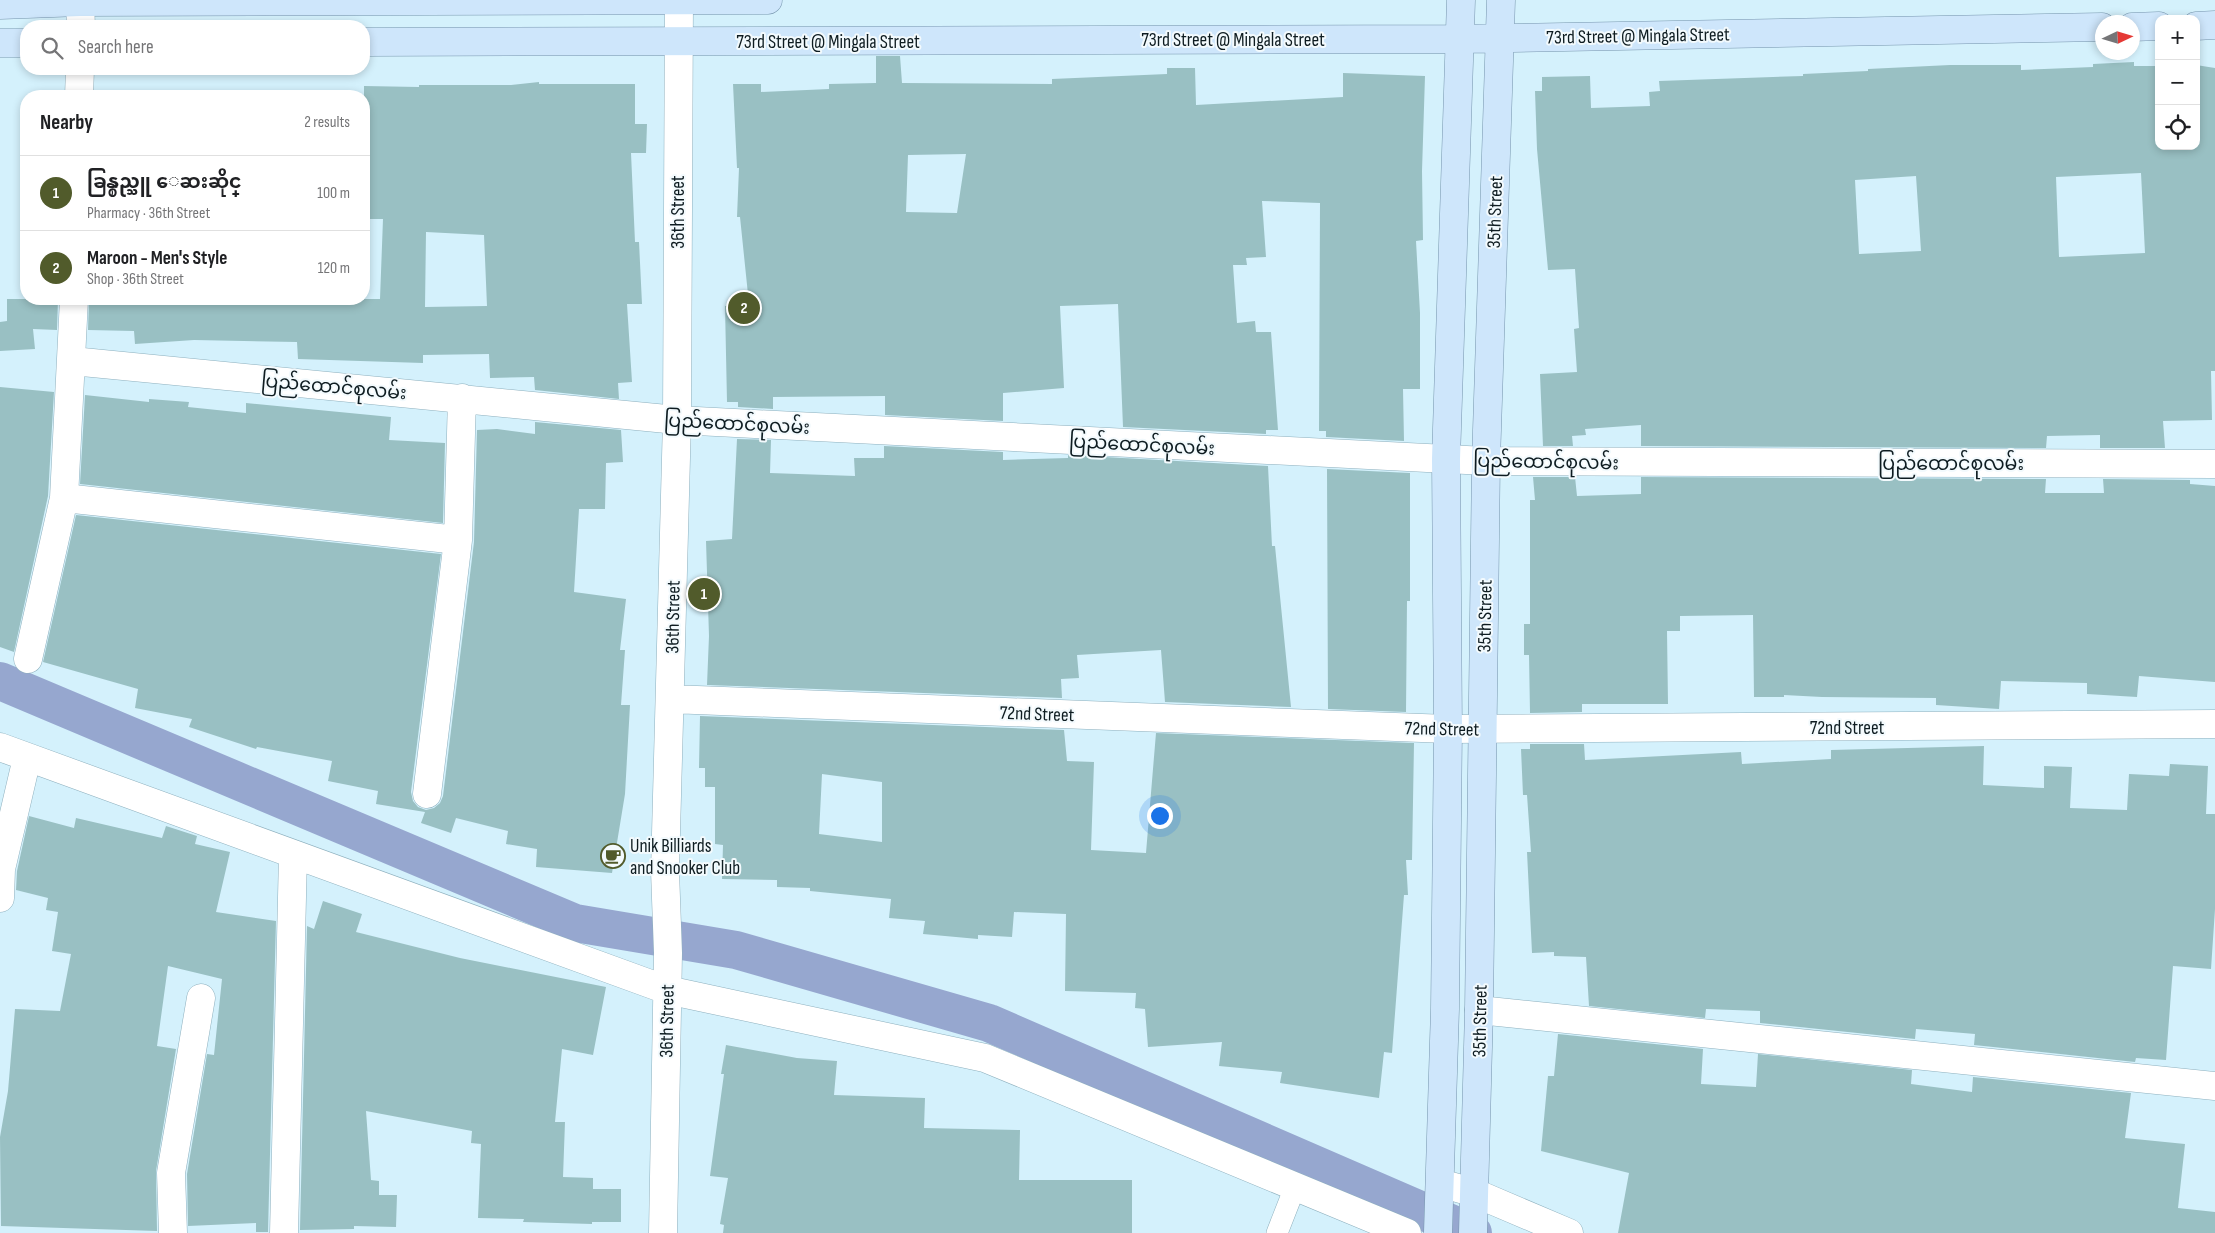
<!DOCTYPE html>
<meta charset="utf-8">
<style>
body{margin:0;font-family:"Sofia Sans Condensed","Noto Sans Myanmar",sans-serif;background:#f6f6f6;color:#202124}
.controls{position:absolute;right:15px;top:15px;display:grid;overflow:hidden;border-radius:10px;box-shadow:0 2px 8px #0003}
.controls button{width:45px;height:45px;display:grid;place-items:center;padding:0;border:0;border-bottom:1px solid #e0e0e0;background:#fff;color:#202124;font:25px sans-serif}
.compass{position:absolute;left:2095px;top:15px;width:45px;height:45px;border-radius:50%;background:#fff;box-shadow:0 2px 8px #0003;rotate:86deg}
.you{position:absolute;left:1159px;top:815px;width:18px;height:18px;margin:-12px;border:4px solid #fff;border-radius:50%;background:#1a73e8;box-shadow:0 0 0 8px #1a73e833}
.badge{display:grid;place-items:center;width:32px;height:32px;border-radius:50%;background:#515b2b;color:#fff;font-size:16px;font-weight:700}
.pin{position:absolute;translate:-50% -50%;border:2px solid #fff;box-shadow:0 1px 5px #0006}
.list{margin:0;padding:0;list-style:none}
h2{display:flex;justify-content:space-between;align-items:center;height:65px;margin:0;padding:0 20px;font-size:21px}
h2 small{font-size:16px;font-weight:400;color:#757577}
.list li{display:grid;grid-template-columns:32px 1fr auto;gap:15px;align-items:center;box-sizing:border-box;height:75px;padding:0 20px;border-top:1px solid #e0e0e0}
.list b{display:block;font-size:19px;white-space:nowrap}
.list p{margin:0;font-size:16px;white-space:nowrap;color:#757577}
.list em{font-size:16px;font-style:normal;color:#757577}
.icon{flex:none;width:28px;height:28px;fill:none;stroke:currentColor;stroke-width:2;stroke-linecap:round;stroke-linejoin:round}
.map{position:relative;flex:none;width:2215px;height:1233px;overflow:hidden}
.search{position:absolute;background:#fff;box-shadow:0 2px 8px #0003;left:20px;top:20px;width:350px;height:55px;display:flex;align-items:center;gap:12px;box-sizing:border-box;padding:0 18px;border-radius:20px;color:#757577;font-size:19px}
.panel{position:absolute;background:#fff;box-shadow:0 2px 8px #0003;left:20px;top:90px;width:350px;height:215px;border-radius:20px}
.map>svg:first-child{display:block}
</style>
<div class="map">
<svg width="2215" height="1233" viewBox="0 0 2215 1233">
<rect width="100%" height="100%" fill="#d4f1fc"/>
<g fill="none" stroke-linecap="round" stroke-linejoin="round">
<path stroke="#96a7cf" stroke-width="38" d="M0 681 575 923 736 950 989 1023 1473 1233"/>
</g>
<path fill="#99c0c3" fill-rule="evenodd" d="M876 56H900L902 83 1052 84V79L1167 74V68H1195L1196 105 1343 97V73L1425 76 1422 171 1423 240 1416 241 1420 313V389H1403L1404 441 1326 437V431H1319L1320 203 1262 201 1266 257 1246 258 1247 265H1233L1237 323 1255 321 1256 332H1271L1278 430H1266V434L1123 427 1118 304 1060 306 1064 388 1003 393V421L885 415V396L773 397V409L738 407V402H727L725 306 749 304 740 217H737L739 168H737L733 84H761V92L829 89V84L876 83ZM966 154 957 213 906 212 908 155Z
M2134 62V66H2159V146H2196V65L2215 68V371H2211L2212 420 2163 421 2165 448H2100V435L2047 436 2046 448 1641 446V425L1585 429 1586 435 1572 436 1573 446H1543L1540 374 1577 372 1574 329 1579 328 1575 269 1548 270 1537 149 1535 91H1542V77L1590 76 1591 108 1650 106 1649 92 1660 91 1659 81 1803 76V74L1868 71V69L1950 65H2021V70L2093 67V64ZM2141 173 2145 253 2059 257 2056 177ZM1916 176 1921 251 1859 254 1855 180Z
M539 82V84H635V124H647L646 153H631L635 242H639L642 304H627L632 382 618 383 619 399 535 390 534 377 490 378 489 354 423 355V363L298 359 297 342 194 340 135 344 134 331 88 330 89 299H380L383 219H364V86L419 87V85H511ZM426 232 484 235 487 306 425 307Z
M7 299H58L57 330 33 329 35 349 0 351V322L7 321Z
M0 387 54 392 48 496 14 652 0 647Z
M85 395 149 402V399L189 402 188 407 246 413V403L391 417 389 440 445 443 443 523 80 484Z
M535 422 621 430 623 462 606 463 605 509H579L574 592 626 599 620 650H625L621 705H630L625 794 612 873 536 867 537 849 506 844 508 831 456 818 451 833 421 823 425 812 376 804 378 791 328 781 332 761 257 747 256 749 189 727 192 719 135 708 138 689 43 662 76 515 441 554 411 792 413 801 418 807 426 810 434 808 440 803 443 796 474 542 477 430 497 429 535 434Z
M737 439 771 440 770 473 855 476 854 458H884V446L1003 452V460L1068 458V455L1268 466 1272 546H1275L1291 707 1165 702 1161 650 1077 655 1079 678 1061 679 1062 698 707 685 709 636 706 541 732 539Z
M1327 469 1410 473V601H1407L1406 712 1328 709Z
M1533 477H1575L1577 496 1641 494V477L2046 479 2045 493H2104L2103 479 2190 480V484L2215 486V682L2139 676 2137 697 2087 694V683L2001 681 1999 709 1936 705V698L1822 697 1784 695V697H1754L1753 615 1680 616V631H1667L1668 704H1582V712L1530 713 1529 655H1524V624H1530V500H1535Z
M700 716 1064 730 1067 761 1094 762 1091 850 1146 853 1156 733 1414 743 1412 860H1406L1408 895H1404L1392 1053 1384 1052 1379 1098 1280 1083 1282 1072 1219 1066 1222 1042 1148 1047 1145 1009 1135 1008 1136 993 1065 991 1066 914 1014 912 1012 937 978 935V939L923 934 925 921 889 918 891 899 810 891V888L777 887V880L722 879 723 845 715 844V787H705V768H699ZM822 774 882 782V842L819 834Z
M1530 744H1584L1585 760 1741 752 1742 764 1831 759V750L1984 746 1983 785 2044 788V766L2072 767 2070 808 2127 810 2129 774 2169 776 2170 764 2208 766 2206 814H2215V909L2211 969 2173 966 2166 1060 2136 1058 2135 1062 1974 1045 1975 1034 1916 1029 1915 1039 1760 1023V1011L1706 1009 1705 1018 1589 1006 1586 957 1554 956V952L1532 953 1527 852H1531L1527 795H1523L1521 749H1530Z
M29 816 74 828 76 818 162 838 166 826 197 836 195 844 230 852 216 912 276 921 268 1232H256V1223L188 1226 187 1174 207 1054 214 1055 222 979 168 966 157 1046 176 1049 156 1171 157 1231 1 1226 0 1137 8 1091 15 1009 60 1011 71 954 52 951 58 912 46 910 48 898 16 890 17 871Z
M323 901 362 914 356 932 460 958 606 987 593 1055 562 1049 555 1122H565L563 1177 593 1178V1189H621V1222H592V1224L523 1222 524 1219 478 1218 481 1144 471 1143 472 1131 366 1111 371 1180 379 1181V1195H397L396 1227 354 1226V1229L300 1230 307 926 314 929Z
M1558 1034 1703 1049 1701 1084 1756 1087 1758 1054 1912 1070 1911 1084 1972 1092 1973 1077 2131 1093 2125 1138 2185 1144 2178 1208 2215 1212V1233H1618L1629 1173 1541 1151 1548 1076H1554Z
M726 1045 797 1058 837 1061 834 1095 925 1098 924 1128 1020 1130 1019 1180H1132V1233H723L724 1225 720 1224 728 1178 710 1176 724 1074H721Z"/>
<g fill="none" stroke-linecap="round" stroke-linejoin="round">
<defs>
<path id="lane" d="M1277 1233 1295 1187"/>
<path id="street" d="M80 2 81 26
M79 96 80 69
M72 361 677 420 1486 461 2215 464
M64 498 458 540 462 398
M28 659 64 498 74 299
M670 699 1448 729 2215 724
M0 747 667 990 985 1058 1407 1233
M427 794 458 540
M0 898 1 869 27 758
M1479 1010 2215 1086
M1440 1183 1475 1193 1569 1233
M173 1233 171 1173 201 998
M284 1233 293 855
M663 1233 668 953 665 871 677 420 679 0"/>
<path id="primary" d="M0 5 80 2 768 0
M2196 26 2215 25
M2132 27 2159 26
M364 42 1459 39 2102 27
M0 43H26
M1438 1233 1445 1009 1448 729 1446 459 1461 0
M1473 1233 1479 1010 1486 461 1501 0"/>
</defs>
<use href="#lane" stroke="#8eb0be" stroke-width="22"/>
<use href="#street" stroke="#8eb0be" stroke-width="29"/>
<use href="#primary" stroke="#7695ad" stroke-width="29"/>
<use href="#lane" stroke="#fff" stroke-width="21"/>
<use href="#street" stroke="#fff" stroke-width="28"/>
<use href="#primary" stroke="#cee6fb" stroke-width="28"/>
</g>
<defs>
<symbol id="cafe-ring" viewBox="-11 -11 22 22"><circle r="9.5" fill="#f3fafd" stroke="#515b2b" stroke-width="1.5"/><path d="M-5.5-4.5H6V0H3Q3 3.5 0 3.5H-2.5Q-5.5 3.5-5.5 0ZM3-3.2v2h1.7v-2ZM-6 4.5H4V6H-6Z" fill="#515b2b"/></symbol>
</defs>
<g fill-rule="evenodd">
<use href="#cafe-ring" x="599" y="842" width="28" height="28"/>
</g>
<g text-anchor="middle" stroke-width="4" stroke-linejoin="round" paint-order="stroke">
<g font-size="19" fill="#0e1c21" stroke="#f3fafd">
<text transform="translate(1638 35) rotate(-1)" y="7">73rd Street @ Mingala Street</text>
<text x="1233" y="46">73rd Street @ Mingala Street</text>
<text x="828" y="48">73rd Street @ Mingala Street</text>
<text transform="translate(677 212) rotate(-90)" y="7">36th Street</text>
<text transform="translate(1494 212) rotate(-88)" y="7">35th Street</text>
<text transform="translate(334 386) rotate(5)" y="7">ပြည်ထောင်စုလမ်း</text>
<text transform="translate(737 423) rotate(3)" y="7">ပြည်ထောင်စုလမ်း</text>
<text transform="translate(1142 444) rotate(3)" y="7">ပြည်ထောင်စုလမ်း</text>
<text transform="translate(1546 461) rotate(1)" y="7">ပြည်ထောင်စုလမ်း</text>
<text x="1951" y="470">ပြည်ထောင်စုလမ်း</text>
<text transform="translate(1484 616) rotate(-89)" y="7">35th Street</text>
<text transform="translate(672 617) rotate(-89)" y="7">36th Street</text>
<text transform="translate(1037 713) rotate(2)" y="7">72nd Street</text>
<text x="1847" y="734">72nd Street</text>
<text transform="translate(1442 728) rotate(1)" y="7">72nd Street</text>
<text transform="translate(666 1021) rotate(-89)" y="7">36th Street</text>
<text transform="translate(1479 1021) rotate(-89)" y="7">35th Street</text>
</g>
<g font-size="19" fill="#0e1c21" stroke="#f3fafd" text-anchor="start">
<text x="630" y="852">Unik Billiards<tspan x="630" dy="22">and Snooker Club</tspan></text>
</g>
</g>
</svg>
<div class="controls">
<button>+</button>
<button>−</button>
<button><svg class="icon" aria-label="locate" viewBox="0 0 24 24"><circle cx="12" cy="12" r="6"/><path d="M12 2v4M12 18v4M2 12h4M18 12h4"/></svg></button>
</div>
<svg class="compass" viewBox="-18 -18 36 36"><path d="M0-13l5 13h-10z" fill="#e53935"/><path d="M0 13l5-13h-10z" fill="#757577"/></svg>
<div class="you"></div>
<div class="pin badge" style="left:704px;top:594px">1</div>
<div class="pin badge" style="left:744px;top:308px">2</div>
<div class="search"><svg class="icon" aria-label="search" viewBox="0 0 24 24"><circle cx="10" cy="10" r="6"/><path d="M15 15l6 6"/></svg>Search here</div>
<section class="panel">
<h2>Nearby<small>2 results</small></h2>
<ul class="list">
<li><span class="badge">1</span><div><b>ခြန္စည္သူ ေဆးဆိုင္</b><p>Pharmacy · 36th Street</p></div><em>100 m</em></li>
<li><span class="badge">2</span><div><b>Maroon - Men's Style</b><p>Shop · 36th Street</p></div><em>120 m</em></li>
</ul>
</section>
</div>
